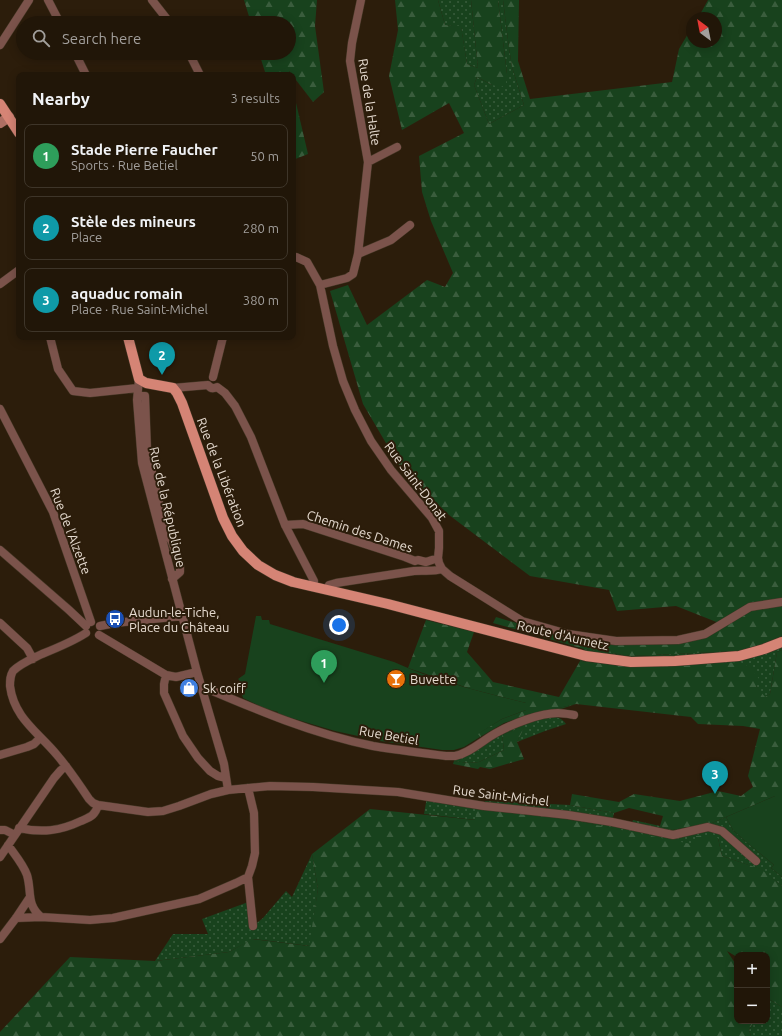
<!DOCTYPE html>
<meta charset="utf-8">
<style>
body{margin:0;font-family:Ubuntu,sans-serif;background:#291f12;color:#f1f3f6}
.controls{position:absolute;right:12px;bottom:12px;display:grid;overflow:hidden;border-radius:8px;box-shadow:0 2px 10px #0003}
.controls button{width:36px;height:36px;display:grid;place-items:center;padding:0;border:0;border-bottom:1px solid #3e3529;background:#211608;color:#f1f3f6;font:20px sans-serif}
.compass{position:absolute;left:686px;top:12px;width:36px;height:36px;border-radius:50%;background:#211608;box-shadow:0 2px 10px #0003;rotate:328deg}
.you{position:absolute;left:339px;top:625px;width:14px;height:14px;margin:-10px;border:3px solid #fff;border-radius:50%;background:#1a73e8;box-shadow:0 0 0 6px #1a73e833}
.badge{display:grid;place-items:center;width:26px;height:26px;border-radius:50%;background:#c3bd3e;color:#fff;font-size:13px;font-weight:700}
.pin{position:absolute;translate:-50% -33px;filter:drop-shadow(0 1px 2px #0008)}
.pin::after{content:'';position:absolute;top:21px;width:14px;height:12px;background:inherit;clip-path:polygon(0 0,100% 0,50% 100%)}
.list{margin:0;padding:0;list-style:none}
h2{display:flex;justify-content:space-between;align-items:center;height:52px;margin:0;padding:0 16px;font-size:17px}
h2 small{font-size:13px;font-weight:400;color:#a29f9c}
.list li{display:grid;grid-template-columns:26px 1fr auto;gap:12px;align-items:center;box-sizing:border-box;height:64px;margin:0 8px 8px;padding:0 8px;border:1px solid #3e3529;border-radius:8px}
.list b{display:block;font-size:15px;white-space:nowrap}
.list p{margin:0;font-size:13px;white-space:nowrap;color:#a29f9c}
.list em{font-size:13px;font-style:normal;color:#a29f9c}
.icon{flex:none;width:22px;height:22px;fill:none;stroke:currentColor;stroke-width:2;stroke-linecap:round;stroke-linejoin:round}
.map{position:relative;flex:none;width:782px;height:1036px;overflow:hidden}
.search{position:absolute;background:#211608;box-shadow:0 2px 10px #0003;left:16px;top:16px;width:280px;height:44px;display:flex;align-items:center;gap:10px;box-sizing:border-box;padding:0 14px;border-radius:22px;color:#a29f9c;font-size:15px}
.panel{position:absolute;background:#211608;box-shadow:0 2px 10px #0003;left:16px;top:72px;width:280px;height:268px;border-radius:8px}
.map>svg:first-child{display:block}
</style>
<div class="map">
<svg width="782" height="1036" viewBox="0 0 782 1036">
<defs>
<pattern id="grass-dots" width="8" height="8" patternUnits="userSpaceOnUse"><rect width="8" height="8" fill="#18421d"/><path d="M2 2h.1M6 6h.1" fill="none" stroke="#3a5d3d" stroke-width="1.8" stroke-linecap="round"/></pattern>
<pattern id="forest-firs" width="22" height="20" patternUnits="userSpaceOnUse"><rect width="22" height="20" fill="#18421d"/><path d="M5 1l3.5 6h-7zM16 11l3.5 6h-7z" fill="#3a5d3d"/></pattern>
</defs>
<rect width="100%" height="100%" fill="#2c1d0b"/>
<path fill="url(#grass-dots)" d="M438 0H471L478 68 467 64 461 27 445 25Z
M498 0H503L509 48 512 67 524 105 489 124 474 85 477 77 492 85 507 74Z
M782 636V650L777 652 770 694 764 698 756 686 674 666 631 667 580 661 584 649 631 656 739 651 762 644Z
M576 704 546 714C553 717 561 716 566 724L545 731 517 742 524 727 502 735 504 750 479 762 469 763 454 761 455 756 529 719 528 715Z
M427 797 484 805 485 801 570 805 614 813 612 822 631 826 633 820 660 826 672 830 712 823 726 817 733 830 745 841 774 865 771 868 782 877V886L760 869 722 856 718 838 696 846 556 817 478 809 476 820 424 814Z
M312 854 318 889 310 946 253 939 229 952 155 961 173 934H208L202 919 251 901 253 926 263 918 286 891 292 897Z
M767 998 782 1007V1036H751L749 1030 754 1021H767Z"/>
<path fill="url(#forest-firs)" d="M244 0H317L315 26 324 92 313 102 289 71V75H266L259 53H289V23H251Z
M395 0H438L445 25 461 26 467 64 478 68 471 0H498L507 74 506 84 501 87 492 85 477 77 474 85 489 124 524 105 512 67 509 48 503 0H519L518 61 530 99 672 82 679 49 692 27V42H716V18H698L708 0H782V636L762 644 739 651 631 656 584 649 493 623 496 617 567 638 679 643 724 625 676 606 617 611 609 590 530 576 449 515 400 467 363 404 330 291 348 285 367 325 427 280 445 287 453 273 431 221 422 192 419 156 464 133 449 103 402 130 389 76 398 30Z
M293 90 308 154 293 160Z
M426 620 474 632 467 652 493 682 559 697 580 661 631 667 674 666 740 662 750 667 760 680 756 686 765 697 770 694 777 652 782 650V796H775L712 823 672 830 660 826 663 816 629 808 614 813 570 805 572 794 619 802 634 794 680 801 718 791 741 796 753 787 748 776 760 729 743 726 698 724 691 717 576 704 528 715 504 723 480 737 477 734 502 719 526 710V703L471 689 408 668Z
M525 726 517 742 524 759 490 769 480 767 478 769 453 764 454 761 469 763 479 762 504 750 502 735Z
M370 809 475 820 477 809 556 817 696 845V836L708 835 718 838 722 856 761 869 782 886V1007L767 998V955H737V957L727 951 737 966V1021H754L749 1030 751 1036H0V1032L70 957 155 961 229 952 252 939 309 946 318 889 312 854Z"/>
<path fill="#18421d" d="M256 616H261L262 620H269L270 624 394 662C436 681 482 692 526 703V710L502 719 478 734 480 737 464 747 454 750H442L380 741 378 736 372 735 367 738 335 731 278 714V712L264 708 243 698V697L242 696 243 694H244L246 688 238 679 245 674Z
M775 796H782V877L771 868 774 865 745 841 733 830 726 817Z"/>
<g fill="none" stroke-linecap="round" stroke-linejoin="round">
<defs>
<path id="street" d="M48 0 60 23
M152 0 170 23
M0 45 29 0
M75 53 86 75
M189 53 200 75
M368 162 397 147
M358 254 391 240 410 225
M293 258 296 257 307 262 320 285 347 278 353 274 358 254 368 162 350 61 352 43 361 0
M0 284 19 270
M320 285 333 346 343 381 355 410 371 441 391 470 432 518 439 531V548L438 558 439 563 442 569 450 576 522 621 568 634 616 641 678 640 705 634 750 607 782 602
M50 337 58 369 73 391 90 393 138 388
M213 377 223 337
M139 379 137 400 142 463 197 672 224 764 228 790
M173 388 208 385C210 388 213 389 217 387L225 393 235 406 251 437 285 525 314 581 313 587
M138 396H145L147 450 161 512 165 530 172 542 180 565V572L172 579
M0 409 53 512 91 622
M285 525 303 524 405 557 415 561 418 560 426 562 438 558
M0 550 69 610 86 626
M327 590 329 585 336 583 414 571C423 570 433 572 442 569
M0 623 27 648 33 659
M100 626 115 623 182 616
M86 633C72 642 57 648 42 654 32 659 21 663 13 671 10 676 10 680 10 686 14 718 38 732 57 755 69 769 79 784 89 799L93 803 98 805 148 812 163 811 179 806 211 794 228 790 270 786 313 787 398 792 484 806 568 815 612 822 673 835 708 827 722 831 756 861
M99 635 166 675 176 677 197 672
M166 675 164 684V693L183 736 198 758 210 771 218 776 226 778
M201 686C257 710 313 734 373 746 397 750 422 753 446 756 449 756 452 756 455 756 470 753 483 740 496 733 512 724 540 713 558 713 563 713 568 714 574 715
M0 755 27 747 34 744 40 738
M19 828C42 833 60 831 81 821 90 817 95 816 98 805
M0 830H5L15 835
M8 845C15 855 23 864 27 875 32 892 26 904 41 917L90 920 113 918 199 899 236 883 248 877 252 866 255 853 254 813 248 788
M0 857 54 778 61 770 66 766
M248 877 253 926
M16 918 41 917
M0 939 16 918 30 897"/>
<path id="secondary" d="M0 123 9 117"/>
<path id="primary" d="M0 104 19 133
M128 337 139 379 146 383 173 388 177 393 182 403 223 518 232 536 243 551 258 565 275 575 293 582 388 604 586 656 631 662 675 661 739 656 764 649 782 642"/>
</defs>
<use href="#street" stroke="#463827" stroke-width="9"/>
<use href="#secondary" stroke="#463827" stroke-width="11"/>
<use href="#primary" stroke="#463827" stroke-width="11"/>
<use href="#street" stroke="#7b534b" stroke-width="8"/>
<use href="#secondary" stroke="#ae6f63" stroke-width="10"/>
<use href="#primary" stroke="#d58475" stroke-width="10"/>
</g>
<defs>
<symbol id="bus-disc" viewBox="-11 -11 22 22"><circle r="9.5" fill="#1a4fb4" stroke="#2c1d0b"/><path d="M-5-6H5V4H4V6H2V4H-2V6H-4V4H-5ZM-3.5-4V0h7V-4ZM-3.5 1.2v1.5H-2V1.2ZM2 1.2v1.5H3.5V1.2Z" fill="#fff"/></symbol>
<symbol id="bar-disc" viewBox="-11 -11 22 22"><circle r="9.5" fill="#e8710a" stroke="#2c1d0b"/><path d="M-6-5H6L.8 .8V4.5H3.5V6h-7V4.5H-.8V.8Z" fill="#fff"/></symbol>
<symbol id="shop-disc" viewBox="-11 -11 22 22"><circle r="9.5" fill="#3f7fe0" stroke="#2c1d0b"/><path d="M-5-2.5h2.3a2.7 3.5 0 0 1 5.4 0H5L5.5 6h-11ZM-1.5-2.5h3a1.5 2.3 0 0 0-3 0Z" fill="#fff"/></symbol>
</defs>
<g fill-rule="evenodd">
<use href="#bus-disc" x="104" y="608" width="22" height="22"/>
<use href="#bar-disc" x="385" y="668" width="22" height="22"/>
<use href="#shop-disc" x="178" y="677" width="22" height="22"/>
</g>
<g text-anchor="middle" stroke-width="4" stroke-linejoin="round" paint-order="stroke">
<g font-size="13" fill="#e6dbd0" stroke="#2c1d0b">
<text transform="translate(370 102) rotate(81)" y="5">Rue de la Halte</text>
<text transform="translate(222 472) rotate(69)" y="5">Rue de la Libération</text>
<text transform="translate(416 481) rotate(53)" y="5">Rue Saint-Donat</text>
<text transform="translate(168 507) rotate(77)" y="5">Rue de la République</text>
<text transform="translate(71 531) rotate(69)" y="5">Rue de l'Alzette</text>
<text transform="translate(360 531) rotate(18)" y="5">Chemin des Dames</text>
<text transform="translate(563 635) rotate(13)" y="5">Route d'Aumetz</text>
<text transform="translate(389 735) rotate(10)" y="5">Rue Betiel</text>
<text transform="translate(501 795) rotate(7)" y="5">Rue Saint-Michel</text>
</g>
<g font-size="13" fill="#e6dbd0" stroke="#2c1d0b" text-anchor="start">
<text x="129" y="617">Audun-le-Tiche,<tspan x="129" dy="15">Place du Château</tspan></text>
<text x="410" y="684">Buvette</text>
<text x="203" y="693">Sk coiff</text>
</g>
</g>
</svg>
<div class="controls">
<button>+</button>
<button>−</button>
</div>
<svg class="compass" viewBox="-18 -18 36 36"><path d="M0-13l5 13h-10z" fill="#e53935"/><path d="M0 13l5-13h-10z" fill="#a29f9c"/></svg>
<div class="you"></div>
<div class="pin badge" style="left:324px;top:683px;background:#2e9e5b">1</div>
<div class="pin badge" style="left:162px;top:375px;background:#0f9aa8">2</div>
<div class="pin badge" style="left:715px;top:794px;background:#0f9aa8">3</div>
<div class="search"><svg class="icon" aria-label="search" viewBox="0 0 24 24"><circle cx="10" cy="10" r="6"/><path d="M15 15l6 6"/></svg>Search here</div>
<section class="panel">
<h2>Nearby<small>3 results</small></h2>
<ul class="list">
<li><span class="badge" style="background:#2e9e5b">1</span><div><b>Stade Pierre Faucher</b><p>Sports · Rue Betiel</p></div><em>50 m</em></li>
<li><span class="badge" style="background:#0f9aa8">2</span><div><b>Stèle des mineurs</b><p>Place</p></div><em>280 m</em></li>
<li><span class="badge" style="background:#0f9aa8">3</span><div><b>aquaduc romain</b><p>Place · Rue Saint-Michel</p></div><em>380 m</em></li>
</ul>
</section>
</div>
